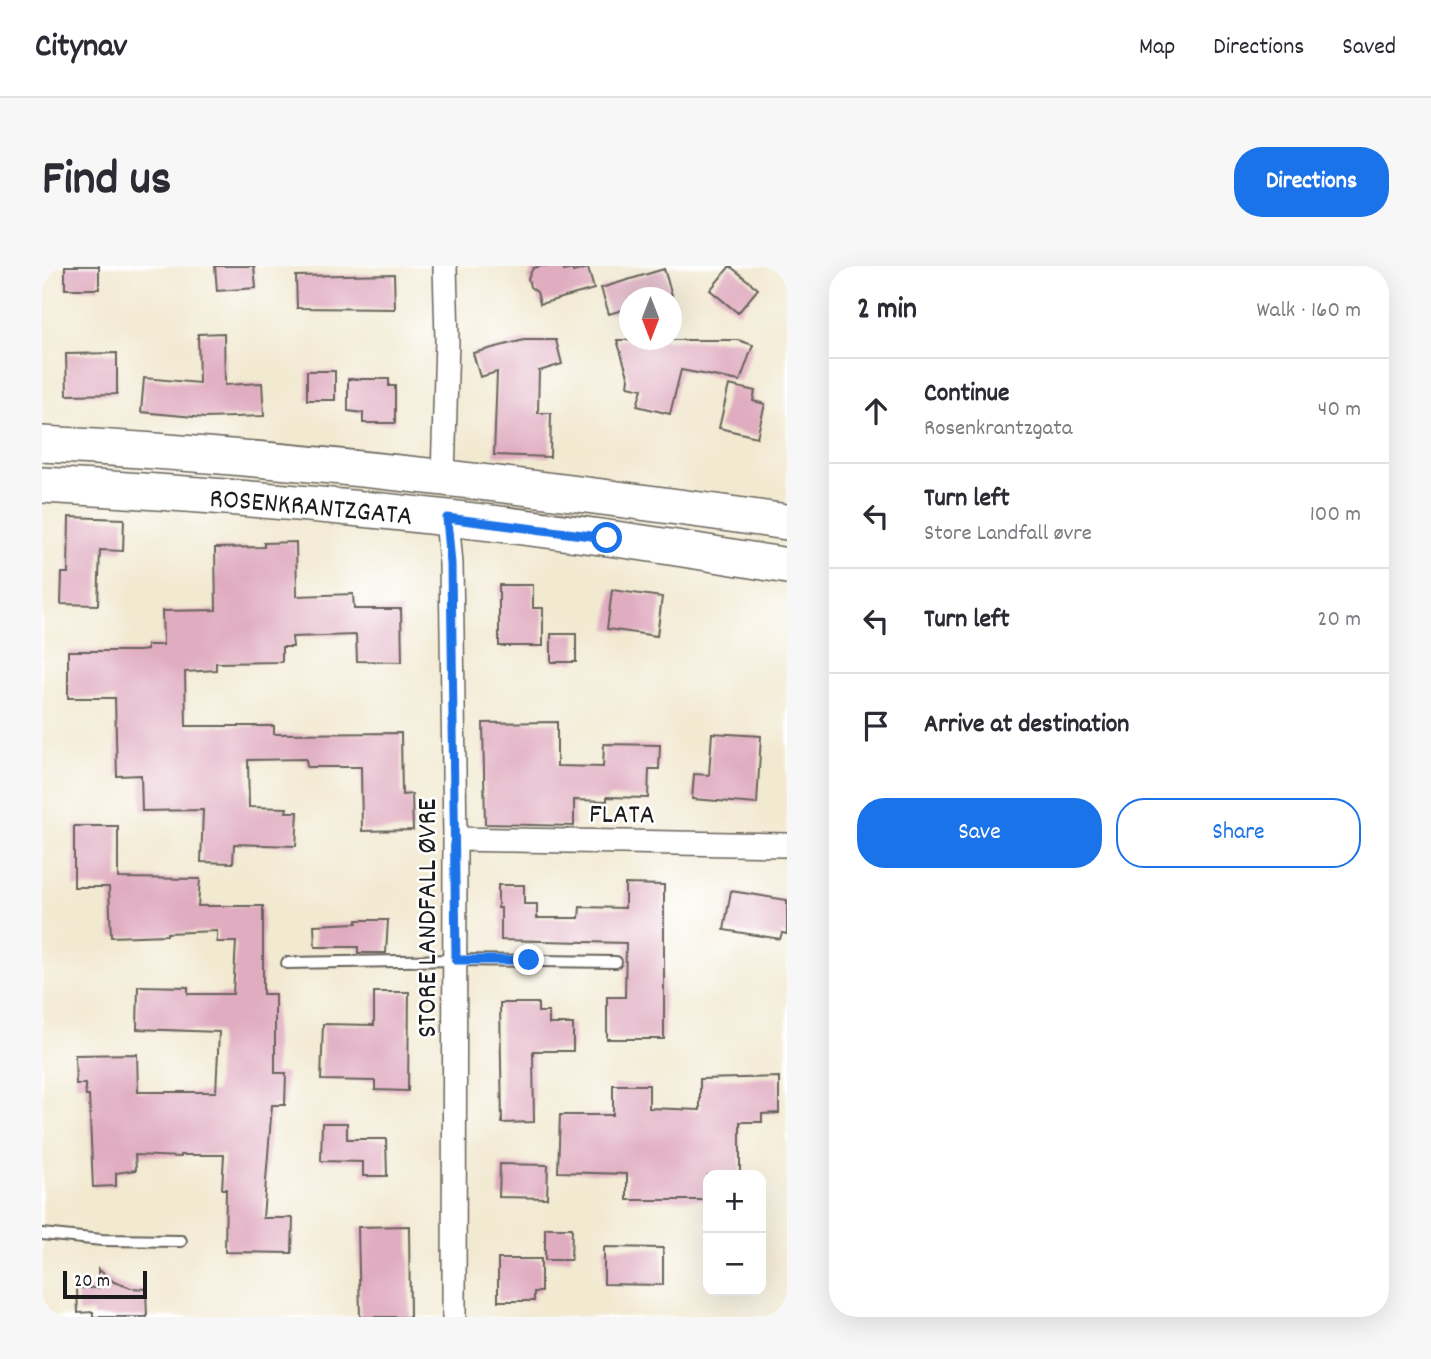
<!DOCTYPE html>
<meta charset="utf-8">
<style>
body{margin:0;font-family:Dekko,sans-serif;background:#f7f7f7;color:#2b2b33}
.controls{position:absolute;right:21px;bottom:21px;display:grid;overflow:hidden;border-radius:14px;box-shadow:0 7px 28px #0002}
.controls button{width:63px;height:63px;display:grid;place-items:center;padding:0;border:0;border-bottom:2px solid #e1e1e2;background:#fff;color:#2b2b33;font:35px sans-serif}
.compass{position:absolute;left:577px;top:21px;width:63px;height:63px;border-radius:50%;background:#fff;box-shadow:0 7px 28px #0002;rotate:180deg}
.scale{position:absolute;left:21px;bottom:18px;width:84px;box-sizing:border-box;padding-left:7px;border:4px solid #1c1c1c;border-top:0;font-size:19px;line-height:24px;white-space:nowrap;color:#1c1c1c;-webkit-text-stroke:5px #fff;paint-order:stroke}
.stop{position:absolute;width:21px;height:21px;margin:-16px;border:5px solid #1a73e8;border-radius:50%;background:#fff}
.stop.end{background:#1a73e8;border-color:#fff;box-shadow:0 2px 7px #0008}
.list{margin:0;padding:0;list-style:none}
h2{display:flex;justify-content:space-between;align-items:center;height:91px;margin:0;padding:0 28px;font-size:30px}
h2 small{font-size:23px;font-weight:400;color:#7c7c81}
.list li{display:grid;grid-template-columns:46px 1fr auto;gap:21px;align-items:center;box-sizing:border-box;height:105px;padding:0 28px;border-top:2px solid #e1e1e2}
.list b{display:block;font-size:26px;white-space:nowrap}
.list p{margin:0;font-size:23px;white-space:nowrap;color:#7c7c81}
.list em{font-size:23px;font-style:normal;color:#7c7c81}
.actions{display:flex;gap:14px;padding:21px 28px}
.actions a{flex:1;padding:16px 0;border:2px solid #1a73e8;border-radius:28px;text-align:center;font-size:24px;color:#1a73e8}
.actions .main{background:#1a73e8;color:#fff}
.icon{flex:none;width:38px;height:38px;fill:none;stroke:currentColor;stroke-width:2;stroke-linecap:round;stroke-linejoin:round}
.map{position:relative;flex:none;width:745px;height:1051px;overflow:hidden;border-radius:28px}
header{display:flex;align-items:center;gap:42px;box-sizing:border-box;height:98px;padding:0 35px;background:#fff;border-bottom:2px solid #e1e1e2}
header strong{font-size:33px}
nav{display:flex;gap:38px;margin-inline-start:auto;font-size:24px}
.intro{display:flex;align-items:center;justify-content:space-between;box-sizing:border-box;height:168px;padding:0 42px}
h1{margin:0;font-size:49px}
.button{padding:18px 32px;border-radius:28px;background:#1a73e8;color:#fff;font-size:24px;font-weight:700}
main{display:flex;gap:42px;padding:0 42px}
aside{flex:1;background:#fff;border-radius:28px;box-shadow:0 7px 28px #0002}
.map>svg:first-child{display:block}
</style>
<header>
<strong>Citynav</strong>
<nav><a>Map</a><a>Directions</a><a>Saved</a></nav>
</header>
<div class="intro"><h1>Find us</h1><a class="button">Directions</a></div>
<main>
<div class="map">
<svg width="745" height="1051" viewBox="0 0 745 1051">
<rect width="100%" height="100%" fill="#fff"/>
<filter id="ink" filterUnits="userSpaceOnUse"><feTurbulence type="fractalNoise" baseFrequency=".0143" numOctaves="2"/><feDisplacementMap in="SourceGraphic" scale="14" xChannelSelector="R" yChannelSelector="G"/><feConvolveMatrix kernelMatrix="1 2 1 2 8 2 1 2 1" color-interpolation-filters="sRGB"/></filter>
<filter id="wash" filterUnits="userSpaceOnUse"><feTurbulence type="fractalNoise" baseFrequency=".00686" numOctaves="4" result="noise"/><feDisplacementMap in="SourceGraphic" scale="28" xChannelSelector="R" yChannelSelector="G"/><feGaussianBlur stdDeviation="1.57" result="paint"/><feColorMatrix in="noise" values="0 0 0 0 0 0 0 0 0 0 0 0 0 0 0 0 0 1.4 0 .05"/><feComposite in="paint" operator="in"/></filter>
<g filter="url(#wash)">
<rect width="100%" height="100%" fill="#f2e9d1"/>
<g id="blocks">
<path fill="#e0acc0" d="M23 0H57V23H23Z
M173 0H212L214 22 175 25Z
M500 0H521L522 5 530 3 531 6 546 2 552 23 498 38 495 26 488 21 486 12 491 2Z
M688 0 716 23 696 47 668 24Z
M622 3 630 29 623 32H587V42L567 48 559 22Z
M352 8 353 43 255 42 254 10Z
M182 67 183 119 220 117 222 150 163 152 99 146 102 112 157 117 156 68Z
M482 74H514L520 98 497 105 496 147H509L508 191 452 189 455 106 438 111 431 87Z
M575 74H696L711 79 698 115 639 104 628 148 595 140 600 123 586 120 587 113Z
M75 87V128L25 129 24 88Z
M265 105H293V134H265Z
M306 113H347V120H353V157H321V147L306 145Z
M687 119 713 125 711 135 723 138 715 171 677 162Z
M27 251 82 253 81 285 58 284 56 339 19 338 20 307H26Z
M254 276 255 330 311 328 312 343H359L360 396 315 395 314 369 250 371 251 381H240V396L174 397V404L143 406 144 460H232V468L359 467 360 529 370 528 371 564 320 565 319 501H265L264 493 206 494 207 541 245 542 244 546H256L254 580 192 578 191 597 159 596 161 544 100 545 99 509 75 510 73 432H26V385H97L105 384V379H121L120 345 174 344 173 282 222 281V277Z
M457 319H491V342H501V380H457Z
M570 324 620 331 615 370 565 363Z
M509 368H534V396H509Z
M515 456V500L561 501 562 478 618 479 617 503H607L606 532 565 531V535L532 534V560L443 558 441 457Z
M670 467 719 470 715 538 650 533 652 508 667 509Z
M32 560H76V612L158 613 156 640H221V728H233V807H244L243 839H230L221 952H251L250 987 183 986 184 923H180L182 889H139V891L93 889 94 904 74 907V920L51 921 47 830H44L43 818H34L33 789 95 788 96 826H174L177 766 95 763 96 720 146 721V728H191L194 676H175V665L125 667V669L69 671 67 621H32Z
M583 618 622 619V773H565V731H583L584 677 459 674V642H456V619H482V638H495V652H537L538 641 583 642Z
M689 625 745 634V668L740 667 738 673 682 664Z
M315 654H346L344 687H316V681H273L272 659 315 657Z
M332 726H367L366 825 333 824V815L279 814 281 758 332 759Z
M458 737H496V746H507V758H531V785H491L492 856 460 857Z
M737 811V847L720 848V856H698V909H666V934H585V908L516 906 518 849H571V819H607V842L658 844V813Z
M280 857H305V873H344L345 910H321V896L279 895Z
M458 898 506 899 505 932 457 931Z
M367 960 368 1051H318L316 961Z
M503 962H530L529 994H503Z
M562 981 621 982V1019L562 1018Z
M456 993H499V1026H492V1035H456Z
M56 1003 72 1016 89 1022 104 1023 105 1051H51V1046L36 1047 35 1022H56Z"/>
</g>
</g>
<g filter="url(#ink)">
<use href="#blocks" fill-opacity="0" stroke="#67645b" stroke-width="2"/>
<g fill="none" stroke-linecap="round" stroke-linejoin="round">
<defs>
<path id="service" d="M245 697 414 694 574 696
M0 968 60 974 139 975"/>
<path id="minor" d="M401 211 405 74 403 0
M405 252 409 298 413 573 412 1051
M413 573 745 579"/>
<g id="primary">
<path d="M0 178C250 191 498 221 745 256"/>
<path id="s1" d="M0 219C189 229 379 246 566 272 626 280 685 290 745 300"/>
</g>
</defs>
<use href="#service" stroke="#67645b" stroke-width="14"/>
<use href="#minor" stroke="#67645b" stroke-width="26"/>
<use href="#primary" stroke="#67645b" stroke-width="38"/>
<use href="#service" stroke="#fff" stroke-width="10"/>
<use href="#minor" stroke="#fff" stroke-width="23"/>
<use href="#primary" stroke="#fff" stroke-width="35"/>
</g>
</g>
<g fill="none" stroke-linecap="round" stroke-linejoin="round" filter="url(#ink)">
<path stroke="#1a73e8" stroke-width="9" d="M487 694H414L409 298 405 252 565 272"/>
</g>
<g text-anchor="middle" stroke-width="5" stroke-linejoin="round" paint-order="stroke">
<g font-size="28" fill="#1c1c1c" stroke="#fff">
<text dy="10" stroke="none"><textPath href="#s1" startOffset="270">ROSENKRANTZGATA</textPath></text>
<text transform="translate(580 546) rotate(1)" y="10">FLATA</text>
<text transform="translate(383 652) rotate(-90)" y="10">STORE LANDFALL ØVRE</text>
</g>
</g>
</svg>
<div class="controls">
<button>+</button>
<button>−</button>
</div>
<svg class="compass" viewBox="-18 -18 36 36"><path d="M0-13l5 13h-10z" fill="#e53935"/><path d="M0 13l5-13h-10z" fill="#7c7c81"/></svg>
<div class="scale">20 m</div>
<div class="stop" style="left:565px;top:272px"></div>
<div class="stop end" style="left:487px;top:694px"></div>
</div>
<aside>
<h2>2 min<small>Walk · 160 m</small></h2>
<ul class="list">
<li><svg class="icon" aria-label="ahead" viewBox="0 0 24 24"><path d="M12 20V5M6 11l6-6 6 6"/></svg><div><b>Continue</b><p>Rosenkrantzgata</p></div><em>40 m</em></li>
<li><svg class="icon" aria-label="left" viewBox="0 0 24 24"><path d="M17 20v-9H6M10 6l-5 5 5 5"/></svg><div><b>Turn left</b><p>Store Landfall øvre</p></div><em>100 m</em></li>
<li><svg class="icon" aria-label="left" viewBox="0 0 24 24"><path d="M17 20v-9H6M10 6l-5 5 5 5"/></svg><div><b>Turn left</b></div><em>20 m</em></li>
<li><svg class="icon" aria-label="arrive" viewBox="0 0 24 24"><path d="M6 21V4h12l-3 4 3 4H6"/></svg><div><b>Arrive at destination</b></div></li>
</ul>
<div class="actions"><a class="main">Save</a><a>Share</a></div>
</aside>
</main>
